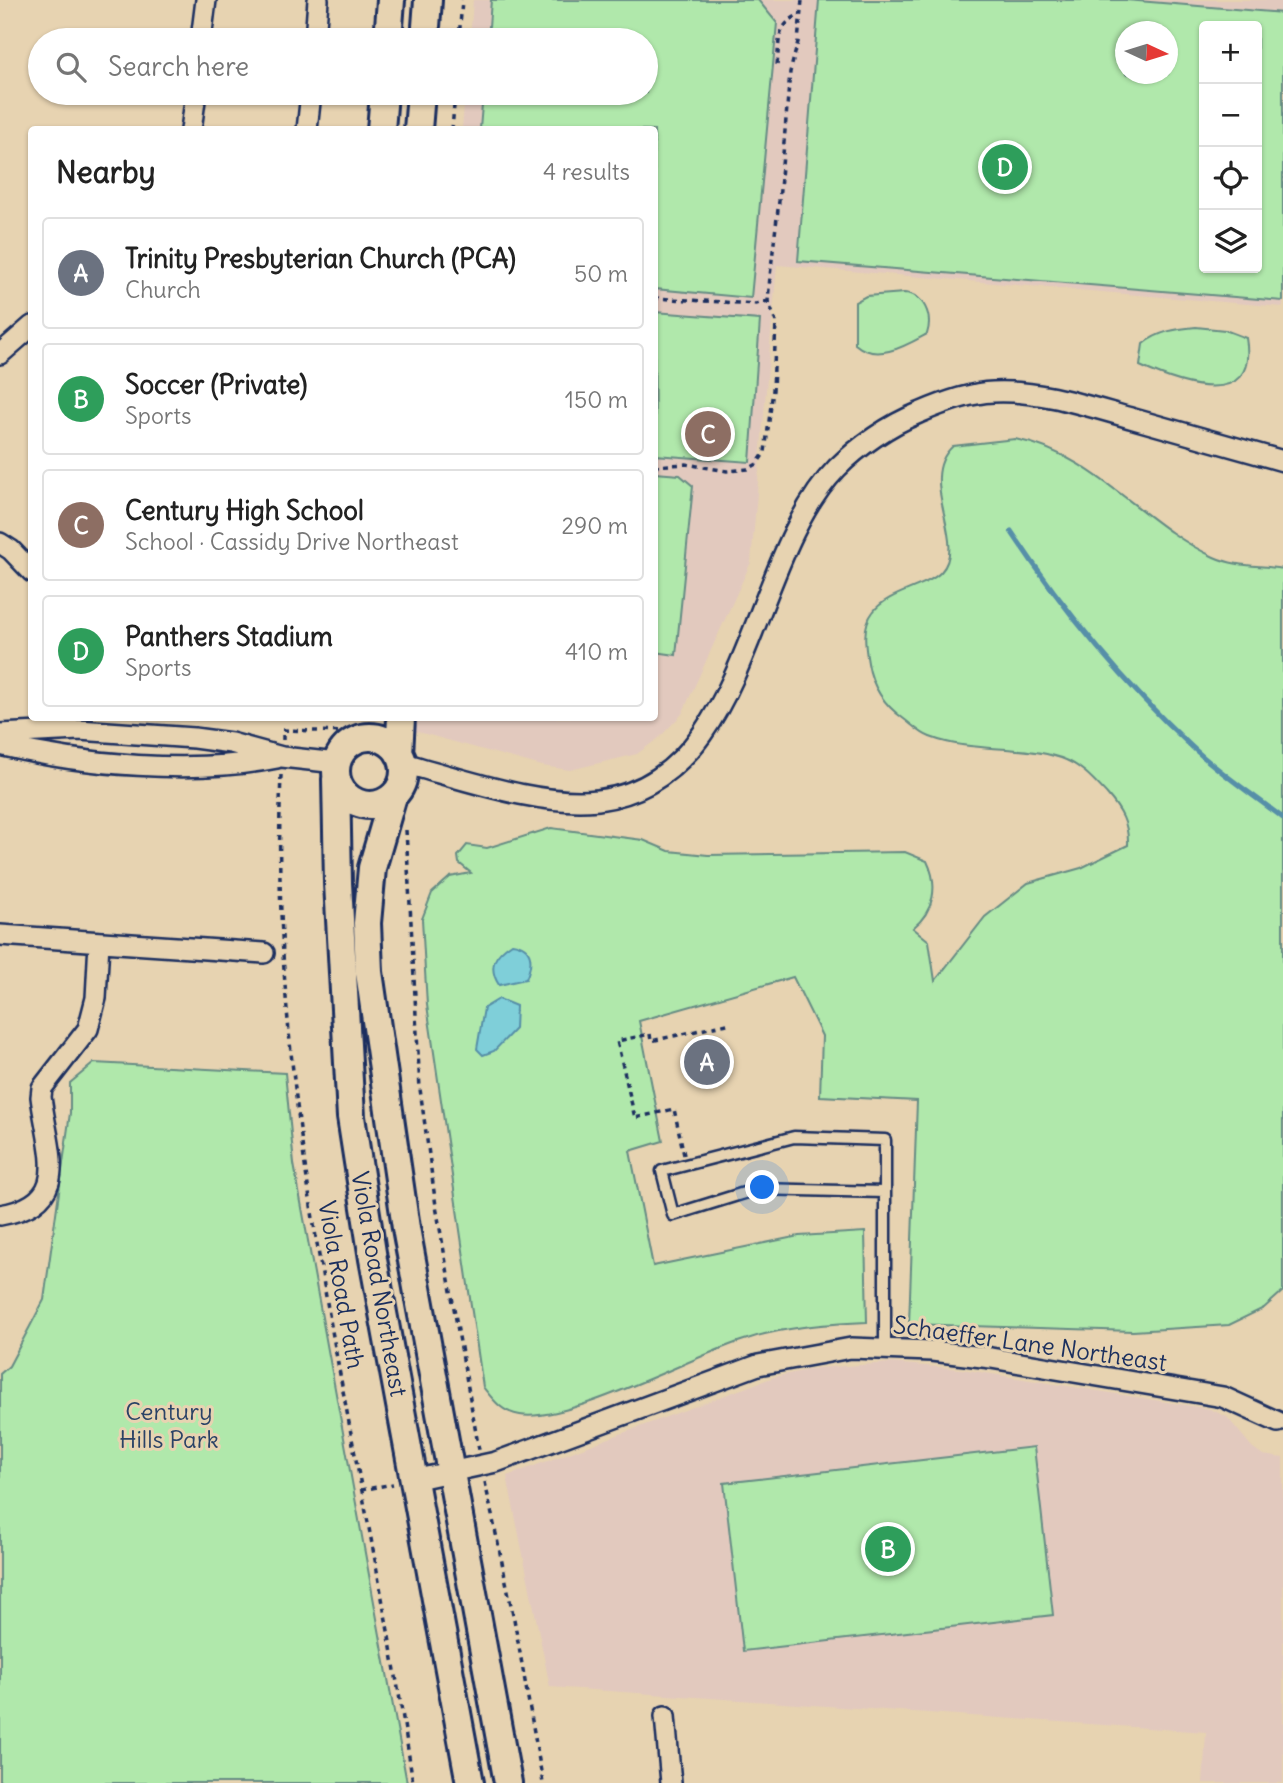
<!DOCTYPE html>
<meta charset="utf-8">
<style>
body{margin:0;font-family:Delius,sans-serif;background:#f6f6f6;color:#222}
.controls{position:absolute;right:21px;top:21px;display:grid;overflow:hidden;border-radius:7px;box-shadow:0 2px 5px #0004}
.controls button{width:63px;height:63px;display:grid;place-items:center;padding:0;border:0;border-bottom:2px solid #e0e0e0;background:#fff;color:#222;font:35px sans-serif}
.compass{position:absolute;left:1115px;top:21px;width:63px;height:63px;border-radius:50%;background:#fff;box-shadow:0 2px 5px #0004;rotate:94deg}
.you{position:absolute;left:763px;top:1188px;width:24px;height:24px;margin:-18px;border:5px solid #fff;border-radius:50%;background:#1a73e8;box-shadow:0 0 0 10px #1a73e833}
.badge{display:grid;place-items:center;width:46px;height:46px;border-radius:50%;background:#c8321e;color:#fff;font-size:23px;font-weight:700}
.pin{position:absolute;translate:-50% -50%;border:4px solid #fff;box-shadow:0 2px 7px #0006}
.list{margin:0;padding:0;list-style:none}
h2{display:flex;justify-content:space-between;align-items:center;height:91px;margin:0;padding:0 28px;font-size:30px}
h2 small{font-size:23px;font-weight:400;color:#767676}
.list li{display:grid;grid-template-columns:46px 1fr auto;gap:21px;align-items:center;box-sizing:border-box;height:112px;margin:0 14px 14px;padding:0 14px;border:2px solid #e0e0e0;border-radius:7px}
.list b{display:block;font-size:26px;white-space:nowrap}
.list p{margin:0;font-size:23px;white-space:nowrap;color:#767676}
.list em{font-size:23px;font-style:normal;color:#767676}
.icon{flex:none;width:38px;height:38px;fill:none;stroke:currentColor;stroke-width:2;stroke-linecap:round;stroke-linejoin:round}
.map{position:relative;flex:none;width:1283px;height:1783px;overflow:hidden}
.search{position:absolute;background:#fff;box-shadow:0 2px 5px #0004;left:28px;top:28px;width:630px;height:77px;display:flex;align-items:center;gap:18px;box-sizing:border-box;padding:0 24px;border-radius:38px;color:#767676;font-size:26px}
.panel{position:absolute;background:#fff;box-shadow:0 2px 5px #0004;left:28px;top:126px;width:630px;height:595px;border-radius:7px}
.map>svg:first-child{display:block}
</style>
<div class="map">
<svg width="1283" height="1783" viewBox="0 0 1283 1783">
<rect width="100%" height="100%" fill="#e7d3b1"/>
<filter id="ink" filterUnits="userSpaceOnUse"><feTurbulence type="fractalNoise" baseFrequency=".0143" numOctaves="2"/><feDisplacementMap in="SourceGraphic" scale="14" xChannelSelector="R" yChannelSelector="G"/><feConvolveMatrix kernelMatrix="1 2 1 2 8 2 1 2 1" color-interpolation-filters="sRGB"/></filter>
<g filter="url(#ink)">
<path fill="#e2c9be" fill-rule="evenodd" d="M473 0H1283V307L777 265 751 562 682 714 660 737 637 754 570 770 542 766 411 730 412 718H654V130L462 129 465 93H646V40H470ZM1204 26H1257V268H1204ZM1126 32H1168V74H1126Z
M890 1363 961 1369 1210 1409 1227 1417 1252 1447 1263 1455 1283 1458V1783H1203L1206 1732 550 1687 507 1476 774 1377 817 1368Z"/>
<path fill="#b0e8ab" stroke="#668c84" stroke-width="2" fill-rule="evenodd" d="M491 0H758L777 23 751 298 655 289 654 130 480 129 483 93H646V40H488Z
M819 0H1126L1283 13V301L798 261ZM1204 26H1257V268H1204ZM1126 32H1168V74H1126Z
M904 293C924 294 933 316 927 334 905 346 877 363 855 344V302L866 296Z
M654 312 760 320 750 462 655 455Z
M1196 327 1225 330 1246 338C1259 413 1177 383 1140 366L1143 344C1159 331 1176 329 1196 327Z
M1015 439C1095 454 1143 525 1214 557 1236 567 1259 565 1283 569V1291L1264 1308 1229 1325 1133 1331 909 1324 917 1101 820 1096 822 1036 793 977 639 1021 663 1141 630 1151 653 1266 799 1236 865 1232 867 1322C825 1324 781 1327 741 1341 689 1358 568 1423 520 1415 502 1412 494 1401 483 1387L427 1005 422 919 432 893 450 877 471 873 459 863 458 856 467 845 487 848 551 828 643 840 669 851 708 855 905 852 927 861C939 886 934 911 913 928L929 941 935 981 985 917 1028 883 1081 868 1128 845C1129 824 1121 810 1107 794 1093 779 1081 765 1061 758 1019 744 972 753 930 737 921 734 912 725 904 719 884 705 872 687 868 663 865 646 862 626 873 612 887 592 927 587 941 572 969 542 915 480 953 446Z
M655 473 680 475 693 486 676 655 655 652Z
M94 1063 285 1073 294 1164 407 1783H0V1374L9 1366 44 1300 70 1113V1083Z
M1034 1447 1053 1615 743 1651 724 1483Z"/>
<path fill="#7fcfd9" stroke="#578fa8" stroke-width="2" d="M512 943C534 946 533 962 526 979L499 985C487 966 495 954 512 943Z
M499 999 516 1006 515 1029 494 1051 483 1055 477 1049 484 1008Z"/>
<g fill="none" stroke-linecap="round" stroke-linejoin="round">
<path stroke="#578fa8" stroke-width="5" d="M1011 531C1063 609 1121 681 1190 745 1218 772 1252 794 1283 818"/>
<defs>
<path id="lane" d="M884 1192 757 1189 673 1215 662 1171 794 1137 885 1140V1348"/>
<path id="street" d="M201 40 206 0
M315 40 318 0
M191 130 196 93
M307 130 311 93
M0 354 32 326
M0 543 11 550 32 572
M0 734 79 730 194 738 231 743 282 757 337 763
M0 745C81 765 195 775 277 758
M403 763C460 778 540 807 598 800 750 781 747 560 837 468 859 446 889 425 919 413 942 403 968 393 993 392 1042 390 1087 406 1134 419 1184 433 1233 447 1283 461
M0 935 264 953
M0 1215C74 1203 48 1152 41 1097L42 1088 88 1029 96 998 99 942
M413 1480 496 1462 758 1365 851 1348 932 1351 991 1358 1223 1397 1278 1422
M665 1716 671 1783"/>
<path id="secondary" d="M388 40 391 0
M425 40 428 0
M381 130 384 93
M418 130 421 93
M336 771a34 34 0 1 1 68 0a34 34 0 1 1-68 0Z
M399 754 401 718
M336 779 338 883 351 1117 373 1259 470 1783
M393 796 372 868 367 923 369 972 406 1228 508 1783"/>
</defs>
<use href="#lane" stroke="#1b2f5e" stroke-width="15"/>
<use href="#street" stroke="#1b2f5e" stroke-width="24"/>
<use href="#secondary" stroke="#1b2f5e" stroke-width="32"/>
<path stroke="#1b2f5e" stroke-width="3.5" stroke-dasharray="5 5" stroke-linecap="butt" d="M459 40 462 0
M777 65C780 41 775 25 801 14
M452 130 455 93
M654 298 756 304 768 301
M654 466 686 464 727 471 748 469 757 464 765 452 773 390 776 322 768 301 770 276 779 201 790 72 798 42 802 0
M283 740V730L381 733
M281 775C267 1118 364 1447 413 1783
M406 830 420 1089 436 1206 479 1450
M684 1155 674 1109 635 1118 617 1041 650 1034 651 1041 732 1023
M485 1482 514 1619 543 1783
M361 1490 393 1484"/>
<use href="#lane" stroke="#e7d3b1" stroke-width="10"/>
<use href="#street" stroke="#e7d3b1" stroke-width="19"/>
<use href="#secondary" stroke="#e7d3b1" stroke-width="26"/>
</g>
</g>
<g text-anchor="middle" stroke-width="6" stroke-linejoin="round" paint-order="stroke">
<g font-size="24" fill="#1b2f5e" stroke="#e7d3b1">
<text transform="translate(379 1284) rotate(80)" y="8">Viola Road Northeast</text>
<text transform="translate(341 1285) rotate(80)" y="8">Viola Road Path</text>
<text transform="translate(1030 1344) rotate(8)" y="8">Schaeffer Lane Northeast</text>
</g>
<g font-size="24" fill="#2a4266" stroke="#e7d3b1">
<text x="169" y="1420">Century<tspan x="169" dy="28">Hills Park</tspan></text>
</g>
</g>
</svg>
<div class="controls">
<button>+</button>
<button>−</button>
<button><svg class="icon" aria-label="locate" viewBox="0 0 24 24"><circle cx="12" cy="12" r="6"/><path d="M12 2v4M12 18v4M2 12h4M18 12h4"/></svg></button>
<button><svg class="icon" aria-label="layers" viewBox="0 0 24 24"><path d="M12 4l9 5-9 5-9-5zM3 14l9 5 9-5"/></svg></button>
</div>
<svg class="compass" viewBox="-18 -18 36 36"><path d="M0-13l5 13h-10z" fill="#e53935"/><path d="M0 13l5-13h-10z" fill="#767676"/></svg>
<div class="you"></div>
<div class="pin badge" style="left:707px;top:1062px;background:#6b7280">A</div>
<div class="pin badge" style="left:888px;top:1549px;background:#2e9e5b">B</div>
<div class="pin badge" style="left:708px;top:434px;background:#8d6e63">C</div>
<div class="pin badge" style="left:1005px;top:167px;background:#2e9e5b">D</div>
<div class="search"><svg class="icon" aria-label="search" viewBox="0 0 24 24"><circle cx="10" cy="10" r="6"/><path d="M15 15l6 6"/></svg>Search here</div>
<section class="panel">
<h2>Nearby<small>4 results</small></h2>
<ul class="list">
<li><span class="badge" style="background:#6b7280">A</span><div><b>Trinity Presbyterian Church (PCA)</b><p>Church</p></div><em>50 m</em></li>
<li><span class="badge" style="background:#2e9e5b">B</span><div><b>Soccer (Private)</b><p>Sports</p></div><em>150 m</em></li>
<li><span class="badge" style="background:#8d6e63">C</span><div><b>Century High School</b><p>School · Cassidy Drive Northeast</p></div><em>290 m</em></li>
<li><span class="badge" style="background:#2e9e5b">D</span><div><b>Panthers Stadium</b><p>Sports</p></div><em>410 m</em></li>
</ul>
</section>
</div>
